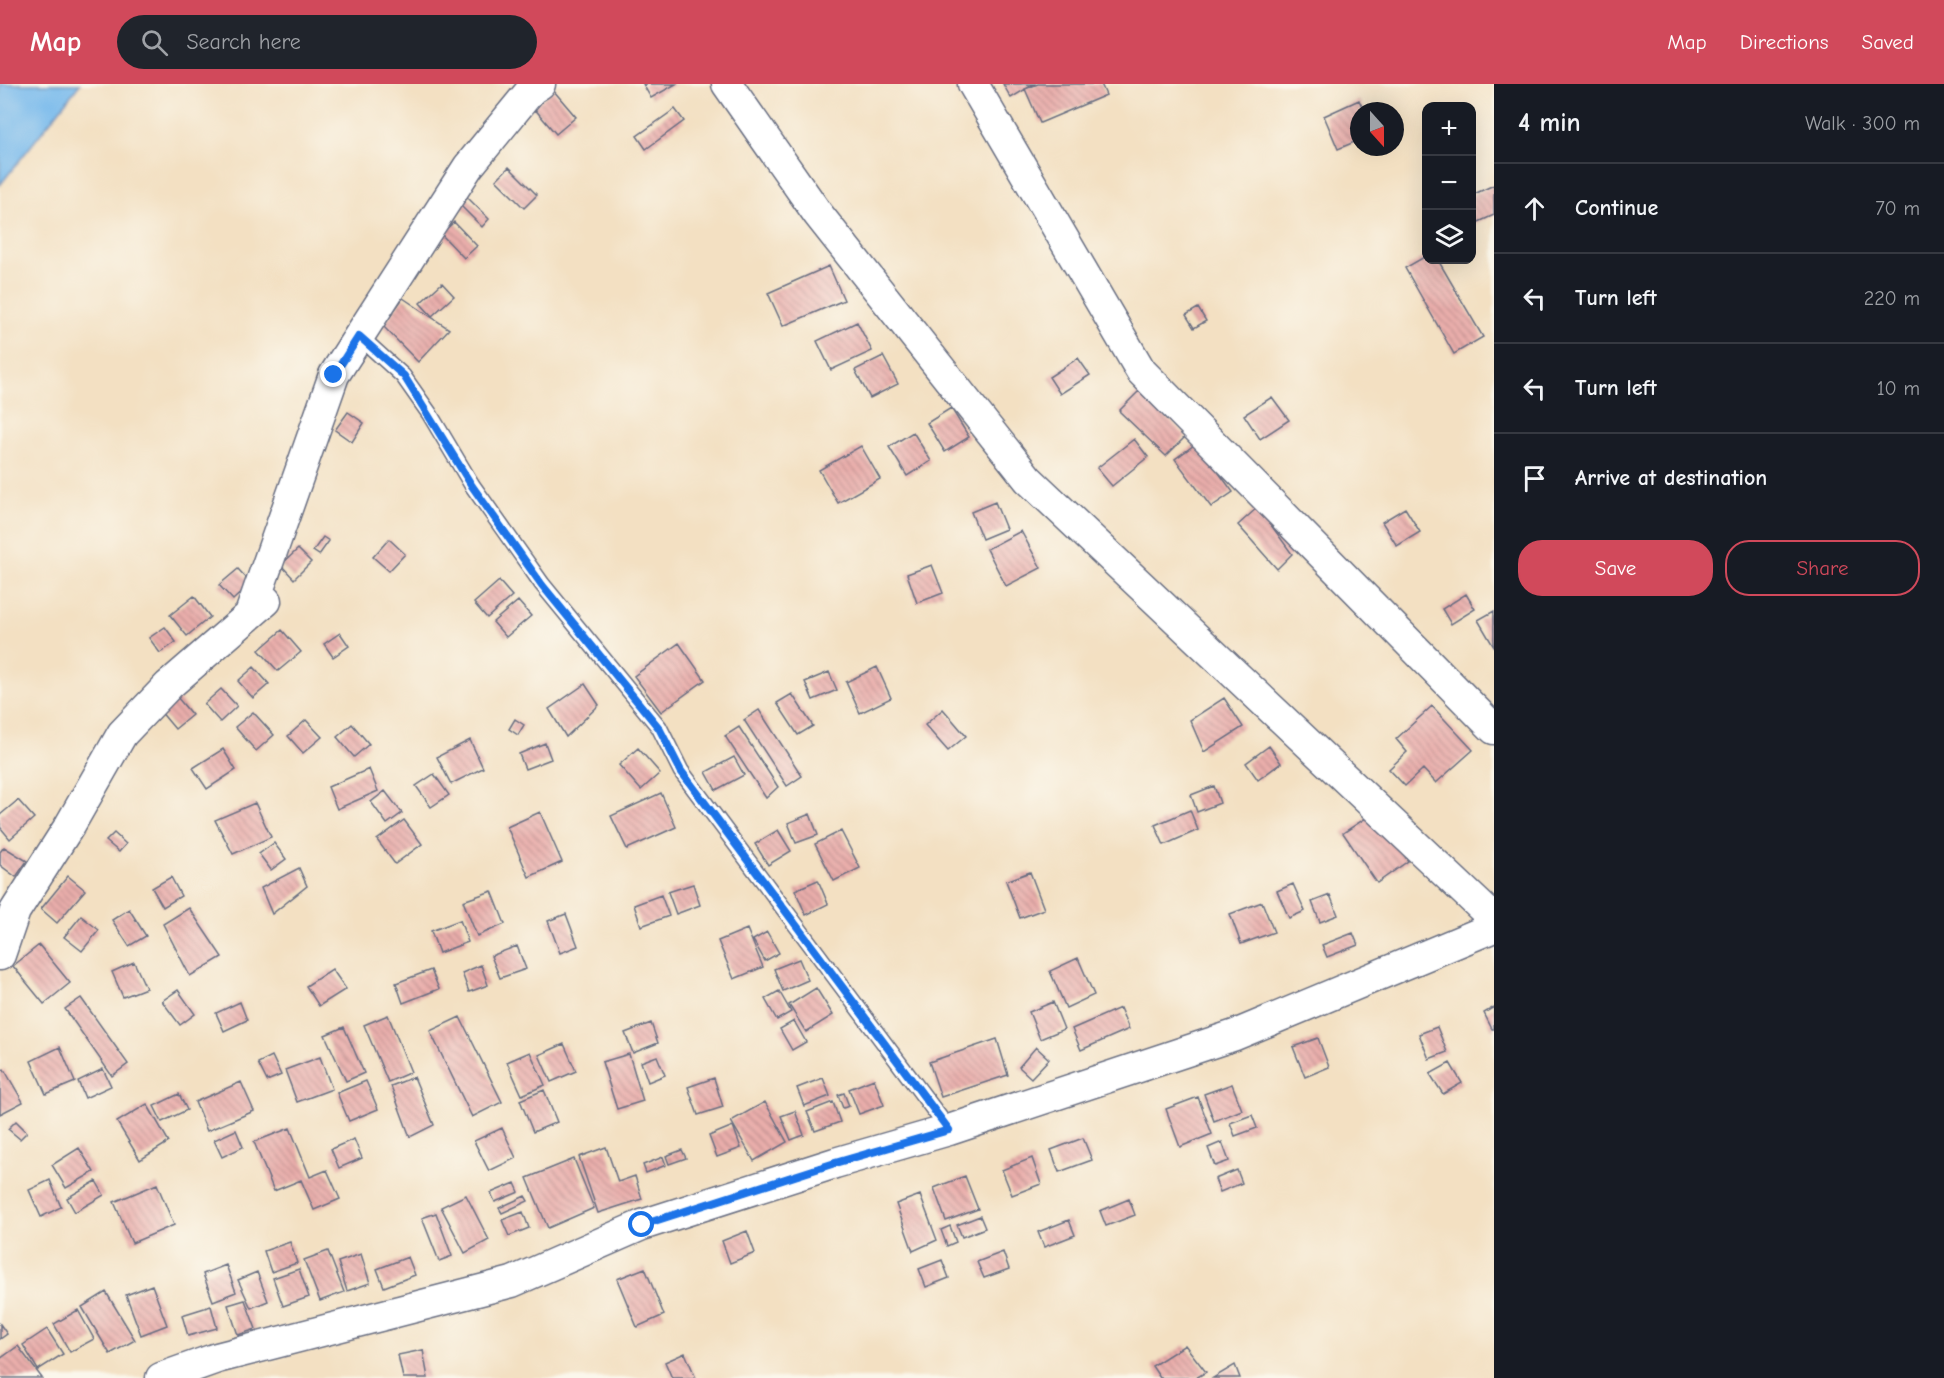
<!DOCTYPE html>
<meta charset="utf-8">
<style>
body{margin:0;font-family:"Comic Neue",sans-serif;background:#20242c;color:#f1f3f6}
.controls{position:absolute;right:18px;top:18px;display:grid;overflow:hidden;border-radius:12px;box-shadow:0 6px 24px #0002}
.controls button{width:54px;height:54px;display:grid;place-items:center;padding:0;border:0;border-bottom:2px solid #363941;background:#171b24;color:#f1f3f6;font:30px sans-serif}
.compass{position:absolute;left:1350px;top:18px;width:54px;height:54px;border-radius:50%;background:#171b24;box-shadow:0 6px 24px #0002;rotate:159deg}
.stop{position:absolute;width:18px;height:18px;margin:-14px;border:4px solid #1a73e8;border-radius:50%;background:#fff}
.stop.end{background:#1a73e8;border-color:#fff;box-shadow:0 2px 6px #0008}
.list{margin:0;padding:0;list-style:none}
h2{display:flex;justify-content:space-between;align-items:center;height:78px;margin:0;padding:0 24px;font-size:26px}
h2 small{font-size:20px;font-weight:400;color:#9ea1a6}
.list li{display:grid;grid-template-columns:39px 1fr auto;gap:18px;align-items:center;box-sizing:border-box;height:90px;padding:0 24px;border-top:2px solid #363941}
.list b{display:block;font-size:22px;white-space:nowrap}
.list em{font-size:20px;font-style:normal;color:#9ea1a6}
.actions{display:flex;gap:12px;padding:18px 24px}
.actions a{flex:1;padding:14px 0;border:2px solid #d1495b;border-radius:24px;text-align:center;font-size:21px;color:#d1495b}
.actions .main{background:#d1495b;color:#fff}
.icon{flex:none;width:33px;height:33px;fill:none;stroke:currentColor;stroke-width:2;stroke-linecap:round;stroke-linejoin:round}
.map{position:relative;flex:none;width:1494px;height:1294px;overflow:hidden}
header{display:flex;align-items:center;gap:36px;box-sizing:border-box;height:84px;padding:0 30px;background:#d1495b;color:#fff}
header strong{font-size:28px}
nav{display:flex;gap:33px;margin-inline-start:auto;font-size:21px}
.search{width:420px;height:54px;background:#20242c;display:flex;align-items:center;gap:15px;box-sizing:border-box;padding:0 21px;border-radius:33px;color:#9ea1a6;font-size:22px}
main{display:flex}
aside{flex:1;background:#171b24}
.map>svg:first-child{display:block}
</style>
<header>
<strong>Map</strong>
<div class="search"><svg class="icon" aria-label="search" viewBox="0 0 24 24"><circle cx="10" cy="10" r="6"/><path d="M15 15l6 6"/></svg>Search here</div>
<nav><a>Map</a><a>Directions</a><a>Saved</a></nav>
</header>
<main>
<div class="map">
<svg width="1494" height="1294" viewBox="0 0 1494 1294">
<defs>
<pattern id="building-back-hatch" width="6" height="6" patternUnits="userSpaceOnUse" patternTransform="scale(1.5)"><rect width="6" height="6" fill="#eaaeab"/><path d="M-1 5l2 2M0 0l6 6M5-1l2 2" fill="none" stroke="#bd8e8e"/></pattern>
</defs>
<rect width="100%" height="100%" fill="#fbf7ec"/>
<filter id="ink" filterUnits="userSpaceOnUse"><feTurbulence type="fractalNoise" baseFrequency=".0167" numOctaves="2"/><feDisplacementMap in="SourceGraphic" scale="12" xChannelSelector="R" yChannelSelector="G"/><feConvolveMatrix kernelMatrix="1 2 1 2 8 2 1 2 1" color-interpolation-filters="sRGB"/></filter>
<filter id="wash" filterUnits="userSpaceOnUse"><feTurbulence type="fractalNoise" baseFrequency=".008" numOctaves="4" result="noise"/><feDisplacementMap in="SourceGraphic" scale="24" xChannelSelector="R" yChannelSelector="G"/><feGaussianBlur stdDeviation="1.35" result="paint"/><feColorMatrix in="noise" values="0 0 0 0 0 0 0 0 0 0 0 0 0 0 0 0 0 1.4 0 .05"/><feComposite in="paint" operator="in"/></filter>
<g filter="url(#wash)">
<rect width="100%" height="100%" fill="#f3e0c2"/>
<path fill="#77b9ec" stroke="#4974a5" stroke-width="1.5" d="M0 0H80L0 101Z"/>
<g id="blocks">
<path fill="url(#building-back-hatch)" d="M643 0H676L651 14Z
M1003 0H1034L1011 14Z
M1038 0H1101L1106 11 1040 39 1025 5Z
M553 6 576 33 556 50 533 23Z
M1359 16 1364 27H1359V56L1338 65 1324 32Z
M675 25 684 37 646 65 637 52Z
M509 83 537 111 524 124 496 96Z
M1494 101V131L1472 141V111Z
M468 114 489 135 482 143 460 121Z
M454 138 477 162 464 174 441 150Z
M1426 172V176H1438L1483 253 1454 270 1405 184Z
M829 182 844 216 783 242 768 209Z
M442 199 454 212 432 232 420 219Z
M403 214 449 245 418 278 383 242Z
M1198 224 1206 237 1194 244 1186 231Z
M857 238 872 267 831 286 817 257Z
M883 272 898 300 870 314 855 286Z
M1078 274 1090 291 1060 310 1049 293Z
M1139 307 1186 352 1166 372 1119 327Z
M1272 313 1289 336 1260 355 1244 331Z
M951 324 969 353 945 368 927 339Z
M348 328 364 339 352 358 335 346Z
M913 348 931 377 907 392 889 363Z
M1134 355 1148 373 1112 402 1097 384Z
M1197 359 1233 408 1211 423 1175 375Z
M861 362 880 395 838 419 819 386Z
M995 418 1006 445 982 455 971 428Z
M1258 423 1292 470 1277 485 1238 441Z
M1405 424 1420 448 1397 462 1382 438Z
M1021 447 1041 484 1006 502 987 465Z
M323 453 329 457 319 471 313 467Z
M389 455 405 470 389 487 373 473Z
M298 465 311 478 294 495 281 481Z
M932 481 943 509 917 519 907 490Z
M238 485 251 499 233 516 219 501Z
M499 497 512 512 487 534 474 519Z
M1466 510 1475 525 1451 540 1442 525Z
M194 512 210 533 187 552 170 531Z
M518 517 531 532 506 553 493 538Z
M1494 527V563L1478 536Z
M165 543 176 558 160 569 149 554Z
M282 546 301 568 278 587 259 566Z
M340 549 349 562 333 573 324 560Z
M679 559 705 596 661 628 634 592Z
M254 583 269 600 253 614 238 597Z
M877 583 891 614 860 629 846 598Z
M829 588 837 606 813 616 805 598Z
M585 600 599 621 566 653 549 625Z
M221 605 237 622 220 638 204 620Z
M792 610 813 642 798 651 777 619Z
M177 613 192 631 175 645 160 627Z
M1224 614 1243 643 1204 668 1190 636Z
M1432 622 1473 666 1436 699 1423 685 1405 702 1389 685 1407 668 1396 655Z
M943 625 966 652 948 667 925 641Z
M759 626 802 692 787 702 744 636Z
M253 628 274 651 256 667 235 643Z
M515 635 524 641 518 651 509 645Z
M306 636 322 653 303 669 288 652Z
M352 640 369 660 354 673 337 653Z
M739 643 778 703 766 714 725 652Z
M470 656 483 684 451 700 437 673Z
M545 659 551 675 525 685 519 670Z
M1269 662 1281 679 1258 696 1246 679Z
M638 664 660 689 641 706 619 681Z
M223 665 236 686 207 705 193 684Z
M734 673 744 691 716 706 706 688Z
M369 685 378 707 337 725 328 703Z
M434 690 449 711 431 723 416 702Z
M1214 702 1220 719 1197 728 1191 711Z
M385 707 402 729 387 740 371 718Z
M661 709 676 743 627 765 611 732Z
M18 716 34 734 10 755 0 743V731Z
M255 719 271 753 233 770 215 736Z
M1190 726 1198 746 1164 761 1155 741Z
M540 728 562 778 529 793 507 743Z
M1375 728 1408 777 1377 799 1343 749Z
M810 730 818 751 796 759 788 739Z
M404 736 422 760 395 780 377 756Z
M778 746 791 767 768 781 755 760Z
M841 747 860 784 834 797 815 760Z
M114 749 126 760 119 768 106 757Z
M274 759 286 775 271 786 259 770Z
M4 763 27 777 16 793 0 781V768Z
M299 784 307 802 272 830 261 804Z
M1030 788 1044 825 1020 834 1006 797Z
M68 792 85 806 57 839 41 825Z
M171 793 181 812 163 823 152 804Z
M818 796 828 820 806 831 795 806Z
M693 800 700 821 676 830 668 808Z
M1293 800 1305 827 1289 834 1277 807Z
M492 807 505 840 477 852 463 817Z
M661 811 669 832 641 842 634 821Z
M1330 811 1338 831 1320 838 1312 818Z
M1262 818 1274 848 1241 860 1230 830Z
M189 824 222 873 190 892 163 840Z
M129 825 146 852 129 862 112 836Z
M566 830 578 862 560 869 548 837Z
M81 832 99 846 82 867 64 853Z
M460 836 468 858 439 869 431 847Z
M747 845 763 883 734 895 718 857Z
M767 848 779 869 765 877 753 856Z
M1353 849 1358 861 1327 873 1322 861Z
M39 861 70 899 44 920 13 882Z
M517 862 526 885 500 894 491 872Z
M1078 874 1094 911 1066 924 1050 887Z
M799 875 808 896 783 907 774 885Z
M134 878 146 904 123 913 112 888Z
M481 881 488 901 469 908 462 889Z
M332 885 346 905 319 922 306 902Z
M431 886 439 905 403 919 396 899Z
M816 904 833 931 806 948 789 921Z
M178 906 195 930 180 941 162 917Z
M779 907 791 928 777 936 765 915Z
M81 914 128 980 112 992 65 925Z
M240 918 247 936 224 947 216 929Z
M1053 918 1064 945 1040 955 1029 928Z
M1494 923V945H1492L1484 929Z
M1120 924 1129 945 1081 966 1072 945Z
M388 931 411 988 388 998 364 941Z
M460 933 502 1018 472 1033 430 947Z
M794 937 806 958 792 966 780 945Z
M651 939 658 959 633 969 625 949Z
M344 943 364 989 346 997 325 951Z
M1437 943 1447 968 1429 975 1419 950Z
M1318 954 1329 983 1305 993 1293 963Z
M997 955 1008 991 941 1013 929 978Z
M564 960 576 987 551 998 539 971Z
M60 963 75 998 46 1010 31 977Z
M1036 963 1049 975 1031 994 1019 983Z
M530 968 545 1001 522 1011 507 978Z
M629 970 643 1017 617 1025 602 978Z
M272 972 281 991 267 997 258 979Z
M657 972 665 991 648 998 641 978Z
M320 973 332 1005 297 1018 285 986Z
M1450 979 1462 999 1443 1010 1430 990Z
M4 985 23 1018 0 1030V988Z
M103 985 111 1002 85 1014 78 997Z
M414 993 434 1041 410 1053 391 1002Z
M714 994 723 1023 698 1031 688 1003Z
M823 994 830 1012 804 1022 797 1004Z
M874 995 884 1021 859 1030 849 1005Z
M366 997 378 1025 349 1037 337 1009Z
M241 998 254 1027 207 1047 195 1018Z
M1232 1000 1242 1026 1214 1037 1204 1010Z
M544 1006 557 1038 533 1048 520 1016Z
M844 1009 849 1022 843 1024 838 1011Z
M179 1010 187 1026 162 1038 154 1022Z
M1198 1013 1212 1050 1180 1063 1166 1025Z
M765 1018 787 1058 754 1077 731 1037Z
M833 1018 840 1038 815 1047 807 1028Z
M147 1020 169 1058 140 1076 117 1038Z
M795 1027 804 1051 791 1056 781 1032Z
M1252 1031 1257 1044 1235 1052 1230 1039Z
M16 1037 27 1048 20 1055 8 1045Z
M733 1042 741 1064 717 1073 709 1052Z
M290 1044 310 1093 327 1086 340 1115 314 1126 301 1096 274 1107 254 1058Z
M502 1044 516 1074 489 1087 474 1057Z
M236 1046 243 1063 222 1073 214 1056Z
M1083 1054 1092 1076 1059 1088 1051 1066Z
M354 1055 362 1074 339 1084 331 1065Z
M1222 1058 1229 1077 1215 1082 1208 1064Z
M606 1063 618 1098 635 1092 642 1115 598 1129 579 1073Z
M79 1064 94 1088 66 1104 52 1081Z
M682 1066 686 1074 669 1080 666 1072Z
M663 1073 666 1081 646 1089 643 1081Z
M1032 1074 1041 1100 1012 1111 1002 1086Z
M574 1075 594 1124 548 1144 527 1094Z
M1237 1086 1242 1099 1220 1108 1215 1095Z
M965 1092 978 1125 946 1137 934 1104Z
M50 1096 61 1123 41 1133 29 1106Z
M96 1097 104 1111 75 1128 67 1114Z
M515 1099 519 1108 495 1118 491 1109Z
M157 1100 174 1141 132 1159 114 1118Z
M466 1111 489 1156 465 1169 441 1123Z
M920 1111 937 1156 913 1167 896 1120Z
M525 1112 528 1117 502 1129 499 1124Z
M1129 1115 1135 1131 1106 1142 1100 1127Z
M523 1128 529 1144 509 1152 502 1136Z
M436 1129 452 1172 439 1177 422 1134Z
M980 1132 985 1144 962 1153 957 1141Z
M1069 1136 1075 1151 1044 1163 1038 1148Z
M950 1142 956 1158 947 1162 941 1146Z
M747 1147 755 1169 730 1179 722 1157Z
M290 1158 297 1179 271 1188 264 1167Z
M328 1167 344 1208 320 1217 304 1176Z
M1003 1168 1009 1185 984 1194 977 1178Z
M361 1170 370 1199 347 1207 338 1178Z
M408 1173 415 1191 384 1203 377 1185Z
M942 1176 949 1194 926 1203 919 1185Z
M226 1181 236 1208 213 1217 203 1190Z
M645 1184 664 1231 637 1243 617 1195Z
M299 1185 309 1213 283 1222 273 1194Z
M257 1188 268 1217 251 1224 238 1196Z
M152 1201 167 1241 141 1251 126 1211Z
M106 1208 135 1256 110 1270 82 1223Z
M245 1216 256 1245 238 1251 228 1221Z
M211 1222 217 1244 188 1252 182 1231Z
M78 1226 94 1255 70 1268 54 1240Z
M0 1240 7 1250 0 1255Z
M47 1245 63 1270 38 1286 23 1261Z
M1185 1261 1206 1288 1196 1294H1160L1152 1282Z
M18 1262 42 1294H0V1275Z
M423 1266 428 1294H403L398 1271Z
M685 1269 696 1294H672L665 1278Z
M1235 1281 1240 1294H1213Z"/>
</g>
</g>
<g filter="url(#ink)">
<use href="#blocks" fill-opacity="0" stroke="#676d81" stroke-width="1.5"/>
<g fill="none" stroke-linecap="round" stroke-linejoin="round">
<defs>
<path id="service" d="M359 252 403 292 429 329 472 401 542 500 659 643 681 687 949 1046"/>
<path id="minor" d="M727 0 818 130 1028 395 1494 835
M973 0 1141 287 1494 645
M250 530 334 291 468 83 532 5 540 0
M0 871 15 827 70 741 122 650 169 601 266 517
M161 1294 217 1274 512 1198 642 1141 835 1079 949 1046 1235 951 1494 843"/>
</defs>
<use href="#service" stroke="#676d81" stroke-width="18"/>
<use href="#minor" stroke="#676d81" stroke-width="33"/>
<use href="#service" stroke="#fff" stroke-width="15"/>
<use href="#minor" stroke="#fff" stroke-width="30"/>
</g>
</g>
<g fill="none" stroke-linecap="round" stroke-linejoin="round" filter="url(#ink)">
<path stroke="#1a73e8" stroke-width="8" d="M334 291 359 252 404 292 472 402 542 501 659 644 681 687 949 1046 835 1079 642 1141"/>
</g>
</svg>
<div class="controls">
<button>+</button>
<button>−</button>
<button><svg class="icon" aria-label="layers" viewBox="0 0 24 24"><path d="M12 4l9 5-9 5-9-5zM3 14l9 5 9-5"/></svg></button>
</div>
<svg class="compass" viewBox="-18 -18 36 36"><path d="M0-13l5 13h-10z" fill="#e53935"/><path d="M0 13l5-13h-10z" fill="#9ea1a6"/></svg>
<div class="stop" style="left:642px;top:1141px"></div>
<div class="stop end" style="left:334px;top:291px"></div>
</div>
<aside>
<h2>4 min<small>Walk · 300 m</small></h2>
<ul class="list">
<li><svg class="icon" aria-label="ahead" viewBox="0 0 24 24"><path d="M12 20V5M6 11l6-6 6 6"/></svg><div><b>Continue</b></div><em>70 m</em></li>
<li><svg class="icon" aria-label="left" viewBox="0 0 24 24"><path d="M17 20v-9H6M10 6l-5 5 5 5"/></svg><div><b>Turn left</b></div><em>220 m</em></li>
<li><svg class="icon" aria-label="left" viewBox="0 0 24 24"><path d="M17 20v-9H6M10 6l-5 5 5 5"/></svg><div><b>Turn left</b></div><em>10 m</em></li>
<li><svg class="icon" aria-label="arrive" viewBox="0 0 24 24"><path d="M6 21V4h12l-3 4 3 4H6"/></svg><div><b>Arrive at destination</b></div></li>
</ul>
<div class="actions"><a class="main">Save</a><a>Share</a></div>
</aside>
</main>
